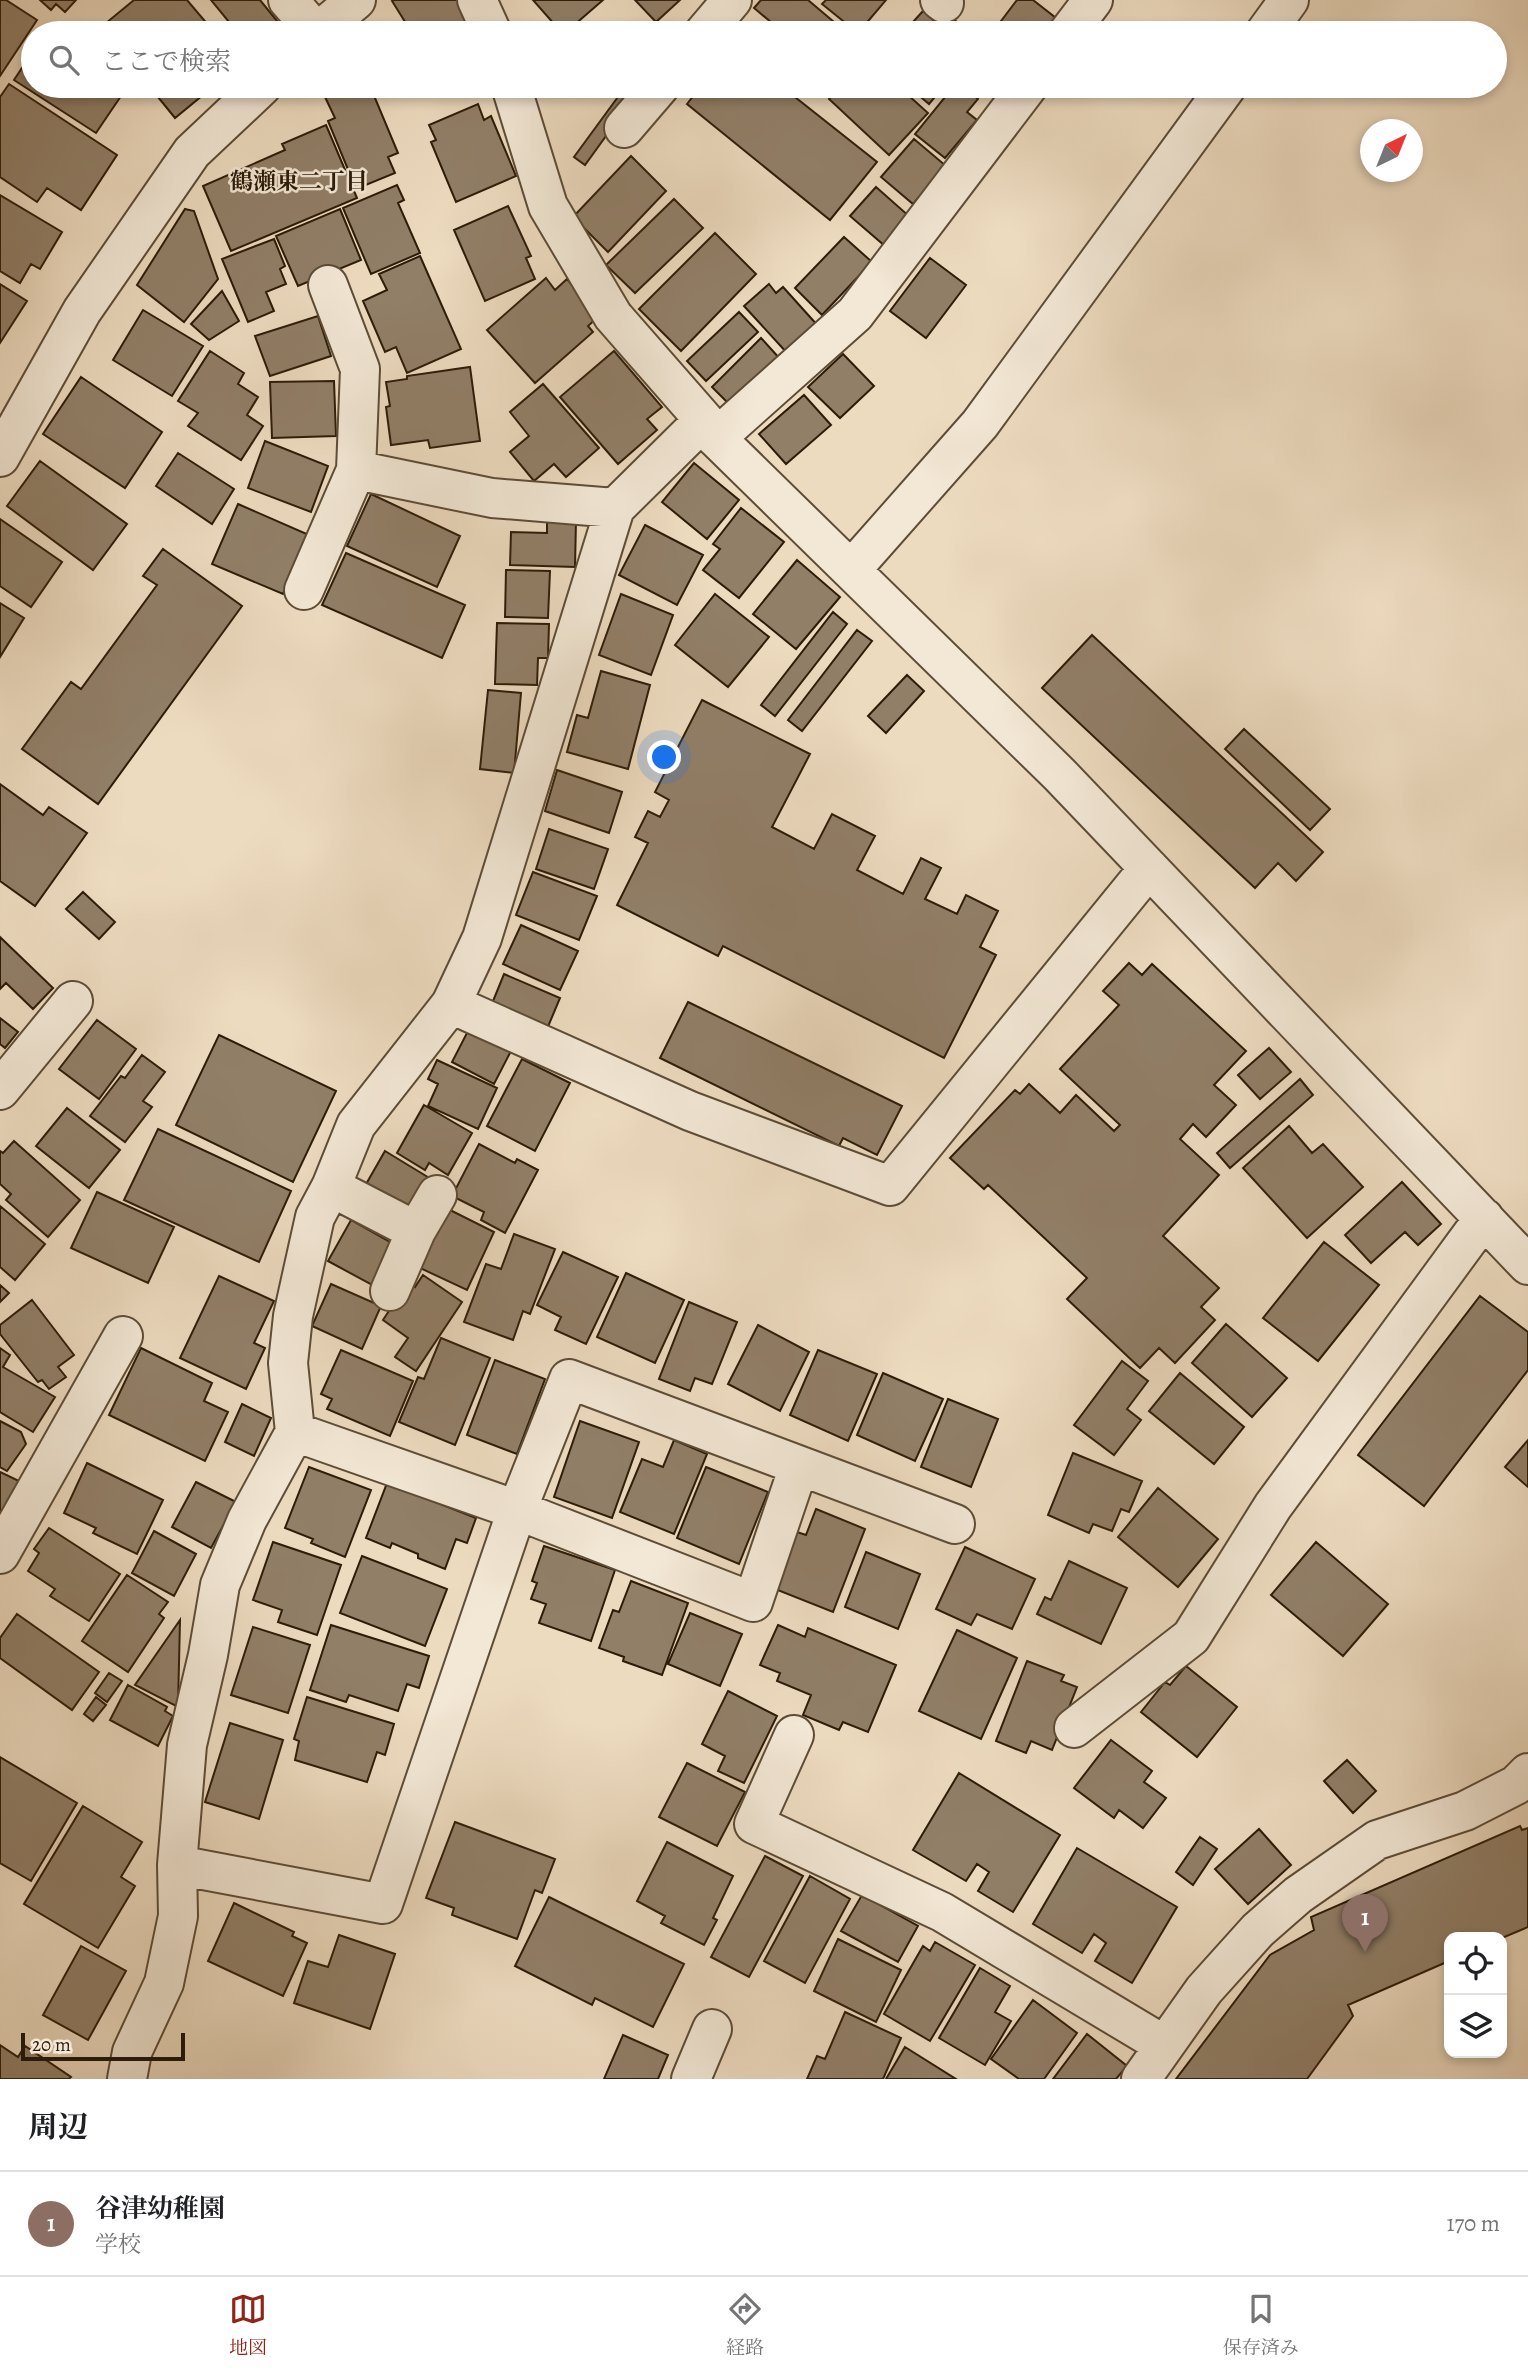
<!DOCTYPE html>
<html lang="ja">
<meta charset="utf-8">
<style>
body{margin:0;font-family:Alegreya,"Noto Serif JP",serif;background:#f2f2f2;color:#202124}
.controls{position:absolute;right:21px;bottom:21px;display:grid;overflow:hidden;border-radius:14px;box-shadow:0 4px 10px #0003}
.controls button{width:63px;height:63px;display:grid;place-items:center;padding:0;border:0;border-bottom:2px solid #e0e0e0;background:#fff;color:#202124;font:35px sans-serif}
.compass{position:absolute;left:1360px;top:119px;width:63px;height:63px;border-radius:50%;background:#fff;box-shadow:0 4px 10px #0003;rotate:43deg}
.scale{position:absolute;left:21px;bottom:18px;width:164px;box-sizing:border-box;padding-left:7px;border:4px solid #2d1c09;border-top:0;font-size:19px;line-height:24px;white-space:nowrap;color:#2d1c09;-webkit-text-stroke:5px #f3e8d6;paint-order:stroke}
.you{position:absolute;left:665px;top:758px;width:24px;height:24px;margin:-18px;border:5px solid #fff;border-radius:50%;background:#1a73e8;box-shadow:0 0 0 10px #1a73e833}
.badge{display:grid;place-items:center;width:46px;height:46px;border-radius:50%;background:#8f2418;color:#fff;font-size:23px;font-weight:700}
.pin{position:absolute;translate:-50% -58px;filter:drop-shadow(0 2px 4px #0008)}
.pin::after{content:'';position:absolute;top:37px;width:24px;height:21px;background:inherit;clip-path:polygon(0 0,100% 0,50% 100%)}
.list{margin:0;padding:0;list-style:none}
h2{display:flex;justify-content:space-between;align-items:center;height:91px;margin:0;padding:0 28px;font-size:30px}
h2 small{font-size:23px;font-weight:400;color:#757577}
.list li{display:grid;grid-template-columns:46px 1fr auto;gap:21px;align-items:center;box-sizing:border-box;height:105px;padding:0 28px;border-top:2px solid #e0e0e0}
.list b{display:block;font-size:26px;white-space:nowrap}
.list p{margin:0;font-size:23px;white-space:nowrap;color:#757577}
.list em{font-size:23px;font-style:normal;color:#757577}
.icon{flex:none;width:38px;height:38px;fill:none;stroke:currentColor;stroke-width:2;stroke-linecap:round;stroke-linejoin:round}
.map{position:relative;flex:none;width:1528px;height:2079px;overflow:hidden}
.search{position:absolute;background:#fff;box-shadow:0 4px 10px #0003;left:21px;right:21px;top:21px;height:77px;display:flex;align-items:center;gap:18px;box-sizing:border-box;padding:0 24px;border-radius:38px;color:#757577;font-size:26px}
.sheet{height:196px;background:#fff}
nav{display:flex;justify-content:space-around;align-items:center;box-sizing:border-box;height:98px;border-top:2px solid #e0e0e0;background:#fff;font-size:19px;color:#757577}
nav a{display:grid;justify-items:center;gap:4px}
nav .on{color:#8f2418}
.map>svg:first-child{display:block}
</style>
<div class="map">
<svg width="1528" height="2079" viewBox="0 0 1528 2079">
<rect width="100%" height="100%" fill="#eddbc0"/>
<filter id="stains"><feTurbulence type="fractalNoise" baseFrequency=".00286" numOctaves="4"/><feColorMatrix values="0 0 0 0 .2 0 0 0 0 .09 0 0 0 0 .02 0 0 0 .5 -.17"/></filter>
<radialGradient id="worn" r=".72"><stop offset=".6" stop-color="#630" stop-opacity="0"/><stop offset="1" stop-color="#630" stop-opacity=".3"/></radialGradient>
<path fill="#917f68" stroke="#2d1c09" stroke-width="2" d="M0 0H6L37 20 0 76Z
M40 0H76L65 12 56 4 51 10Z
M134 0H187L215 33H105L100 28Z
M211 0H260L282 27 275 33H238Z
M394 0H457L477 33H412L392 1Z
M533 0H603L565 33H562Z
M635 0H680L656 22Z
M761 0H808L847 33H784L754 8Z
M826 0H886L858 33 822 4Z
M1017 0H1033L1056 18 1045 33H992Z
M923 11 937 23 946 13 970 33H903Z
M33 51V86H112L123 93 96 133 14 80Z
M9 84 117 155 81 210 47 188 37 202 0 177V97Z
M149 86H214L175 118Z
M351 86H370L398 153 388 157 395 173 356 189 328 121 335 118 325 97Z
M443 86H464L449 95Z
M626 86H642L585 165 574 157Z
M701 86H781L877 162 830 220 687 104Z
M841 86H898L928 113 889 155 829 99Z
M908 86H944L929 104Z
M954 86H962L978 99 967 112 977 120 945 158 915 134Z
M478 104 484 120 491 116 516 176 456 202 431 142 436 140 429 125Z
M326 125 357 198 231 251 203 186 285 150 282 144Z
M914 139 946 166 913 204 881 177Z
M631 156 666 191 608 252 573 217Z
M397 185 404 200 398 203 420 253 371 274 343 208Z
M876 187 910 217 885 246 850 216Z
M0 195 62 232 40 269 31 264 20 283 0 271Z
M674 199 703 228 635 293 606 265Z
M508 206 531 256 526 258 535 279 485 301 454 230Z
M185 209 194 211 218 279 184 322 137 285Z
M340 209 361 260 298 286 276 236Z
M715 233 756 274 681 351 639 309Z
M844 237 872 262 822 315 795 288Z
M274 239 285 266 280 269 286 284 266 292 274 311 248 322 222 259Z
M420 256 461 349 407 373 396 347 385 352 363 301 387 290 379 274Z
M930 258 966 285 926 338 890 311Z
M546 278 555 290 567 279 599 316 588 326 593 332 535 383 487 330Z
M0 284 27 301 0 343Z
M769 284 776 293 783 287 819 327 788 354 744 306Z
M222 291 239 321 209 340 191 324Z
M143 310 203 346 172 396 113 360Z
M739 312 758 332 706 381 687 361Z
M318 316 331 356 270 376 255 336Z
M761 338 781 360 732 407 712 387Z
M210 351 244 373 238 384 258 397 247 415 263 426 241 460 188 426 198 413 178 401Z
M614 351 662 407 647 419 657 430 618 464 560 397Z
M843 354 874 386 840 418 808 387Z
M470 367 480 441 430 448 428 440 391 445 386 407 390 406 386 382 407 379V376Z
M81 377 162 432 125 488 43 434Z
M334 381 336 436 272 438 270 382Z
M543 384 599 448 566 477 554 464 534 481 510 452 529 436 510 412Z
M804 395 831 425 786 464 759 434Z
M265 441 328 466 311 512 248 488Z
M178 453 234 489 212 524 156 486Z
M40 461 127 524 93 570 7 506Z
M694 463 739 500 707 539 662 502Z
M371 494 460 536 437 587 347 546Z
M238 504 309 535 283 594 212 564Z
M741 508 784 542 739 598 703 570 720 549 713 544Z
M0 519 62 562 31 607 0 586Z
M547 519 576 520 575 567 510 565 511 532 547 533Z
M645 525 703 555 677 605 619 575Z
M163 549 242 606 98 804 22 749 71 682 81 689 157 585 143 576Z
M346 553 465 605 442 658 322 605Z
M797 560 840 597 796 649 753 614Z
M506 570 550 571 548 618 505 617Z
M621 594 673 615 651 675 599 655Z
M715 594 769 637 728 687 675 645Z
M0 603 24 618 0 657Z
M833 612 847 624 775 716 761 705Z
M497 623 549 624 548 658H538L537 685 495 684Z
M857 630 872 641 802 731 788 720Z
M1092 635 1323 852 1296 881 1278 863 1255 888 1042 688Z
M601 671 650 685 628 769 567 752 577 715 588 718Z
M907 675 924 691 886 733 868 716Z
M488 690 521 693 514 773 480 769Z
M702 700 810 754 772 827 814 849 832 814 875 836 857 870 903 894 921 858 941 868 925 899 957 914 966 895 998 911 980 947 996 955 944 1058 723 946 718 956 617 905 648 843 635 837 648 811 660 817 669 800 655 792Z
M1244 729 1330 809 1310 830 1225 749Z
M557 770 622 792 609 833 545 811Z
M0 784 43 815 49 807 87 833 35 906 0 881Z
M549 829 608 849 594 889 536 869Z
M533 872 597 896 579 940 516 915Z
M83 892 115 922 99 939 66 909Z
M521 925 578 951 560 990 503 964Z
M0 937 53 988 33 1009 6 983 0 989Z
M1129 963 1142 975 1152 964 1246 1051 1214 1085 1236 1105 1206 1137 1193 1124 1180 1139 1219 1175 1163 1236 1219 1288 1201 1307 1215 1320 1175 1363 1159 1348 1140 1368 1067 1299 1087 1278 988 1185 984 1189 950 1158 1015 1090 1020 1094 1029 1084 1060 1113 1076 1095 1114 1131 1120 1125 1060 1069 1119 1005 1103 991Z
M504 974 560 998 547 1029 491 1006Z
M688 1002 902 1106 877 1155 843 1138 839 1146 660 1058Z
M0 1018 18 1032 5 1048 0 1044Z
M97 1020 136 1049 99 1099 59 1069Z
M469 1029 511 1051 494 1084 452 1062Z
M219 1035 336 1091 293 1182 176 1125Z
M1269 1048 1291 1072 1260 1099 1238 1075Z
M142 1055 165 1072 143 1101 152 1107 125 1142 90 1116 121 1076 125 1078Z
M522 1059 570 1083 535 1151 487 1126Z
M437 1060 497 1088 478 1129 428 1106 438 1084 428 1079Z
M1300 1079 1313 1095 1230 1168 1217 1153Z
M424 1105 472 1133 448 1175 429 1163 425 1170 397 1153Z
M67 1108 120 1150 89 1188 36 1146Z
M1289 1126 1312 1153 1323 1144 1363 1187 1307 1238 1243 1168Z
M158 1129 291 1191 259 1262 124 1200Z
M14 1141 80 1200 48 1237 6 1200 11 1194 0 1184V1151L3 1153Z
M479 1144 515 1163 517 1159 538 1170 505 1233 481 1220 484 1212 452 1196Z
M385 1151 431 1179 410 1213 365 1186Z
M1402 1182 1441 1224 1418 1245 1405 1232 1371 1263 1345 1235Z
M97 1192 174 1227 148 1283 71 1248Z
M0 1206 45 1244 15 1280 0 1267Z
M446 1208 494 1232 467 1290 418 1267Z
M351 1220 397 1246 374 1286 328 1261Z
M514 1234 555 1249 530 1314 523 1311 513 1340 464 1322 486 1264 501 1269Z
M1324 1242 1379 1285 1318 1361 1263 1318Z
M563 1252 618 1277 586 1344 555 1330 561 1317 537 1305Z
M626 1273 684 1300 655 1363 597 1337Z
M423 1275 462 1302 416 1371 395 1357 408 1338 383 1320 408 1282 415 1287Z
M219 1276 274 1301 254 1343 265 1348 246 1389 180 1358Z
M331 1284 381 1306 362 1349 312 1326Z
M0 1285 9 1293 0 1302Z
M1480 1296 1528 1332V1370L1424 1506 1358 1455Z
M32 1300 74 1355 58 1367 66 1377 49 1389 42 1380 38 1382 0 1334V1325Z
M689 1302 737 1322 712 1384 695 1378 690 1391 659 1379Z
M1226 1324 1287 1378 1252 1417 1192 1363Z
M758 1325 809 1352 780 1411 728 1384Z
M441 1338 490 1358 455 1445 399 1422 418 1377 424 1379Z
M0 1348 10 1355 3 1367 55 1397 33 1432 0 1412Z
M141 1348 212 1383 204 1401 228 1412 205 1461 109 1415Z
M341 1350 413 1381 390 1436 327 1409 332 1399 321 1394Z
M818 1350 877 1374 848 1441 790 1415Z
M495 1360 545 1379 517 1454 467 1435Z
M1122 1361 1148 1381 1127 1409 1141 1420 1114 1455 1074 1425Z
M883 1373 943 1399 915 1461 857 1435Z
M1180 1373 1244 1427 1214 1464 1149 1411Z
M948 1399 998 1419 971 1487 921 1467Z
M242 1404 271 1418 254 1456 225 1442Z
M0 1421 21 1432 26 1444 7 1471 0 1467Z
M580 1421 639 1442 612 1518 554 1497Z
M674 1440 707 1454 674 1534 620 1512 642 1459 663 1467Z
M1528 1440V1487L1505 1467Z
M1073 1453 1142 1481 1129 1512 1121 1509 1112 1531 1093 1524 1089 1533 1048 1515Z
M87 1463 163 1500 137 1554 93 1533 96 1528 64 1513Z
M309 1467 371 1490 345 1557 311 1543 313 1539 285 1528Z
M706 1467 768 1492 739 1564 677 1538Z
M0 1472 23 1483 0 1529Z
M196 1482 236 1502 211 1548 172 1527Z
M387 1483 476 1518 467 1543 456 1539 445 1569 418 1558V1554L392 1543 390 1548 366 1538Z
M1158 1488 1218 1539 1178 1587 1118 1537Z
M816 1509 865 1529 833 1612 775 1589 797 1532 806 1535Z
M49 1528 120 1574 89 1621 50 1596 55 1589 28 1571 39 1553 34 1549Z
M154 1531 196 1554 174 1596 132 1573Z
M273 1542 341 1565 317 1635 278 1622 282 1610 253 1600Z
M1316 1542 1388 1604 1343 1656 1271 1595Z
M544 1546 615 1570 591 1641 539 1623 546 1604 531 1599 537 1583 532 1581Z
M965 1547 1035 1579 1012 1629 977 1614 971 1625 936 1609Z
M866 1552 920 1574 898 1629 845 1607Z
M362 1556 447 1589 425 1646 340 1613Z
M1069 1561 1127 1588 1101 1644 1037 1614 1045 1597 1051 1600Z
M127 1575 168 1602 159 1614 164 1618 128 1672 82 1641Z
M631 1581 688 1603 662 1675 623 1661 624 1657 599 1648 613 1610 619 1612Z
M690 1613 742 1634 720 1686 668 1664Z
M17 1614 99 1672 72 1710 0 1658V1638Z
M180 1620 178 1707 135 1685Z
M331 1625 429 1656 419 1688 407 1684 398 1711 349 1695 346 1702 310 1690Z
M778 1625 805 1637 808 1628 896 1665 868 1732 843 1722 839 1730 803 1715 811 1695 777 1681 780 1673 760 1665Z
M253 1627 310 1645 288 1713 231 1695Z
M957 1630 1017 1658 981 1739 919 1711Z
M1027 1661 1064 1675 1061 1681 1077 1687 1052 1750 1031 1741 1026 1753 996 1741Z
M1186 1666 1237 1707 1197 1757 1141 1712 1165 1682 1170 1685Z
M109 1673 122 1681 107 1702 95 1693Z
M128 1685 167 1707 165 1711 173 1716 158 1746 110 1720Z
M728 1691 777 1716 744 1783 718 1771 725 1756 702 1744Z
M96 1697 106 1705 93 1721 84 1714Z
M307 1697 394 1724 385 1755 377 1752 367 1782 295 1760 299 1741 294 1739Z
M230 1723 283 1740 259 1819 205 1802Z
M1111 1740 1152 1771 1144 1782 1166 1798 1143 1828 1119 1810 1114 1818 1074 1788Z
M0 1757 77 1803 31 1881 0 1863Z
M1347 1760 1376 1791 1353 1813 1324 1781Z
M687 1763 745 1792 717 1846 659 1817Z
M959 1773 1060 1835 1013 1912 978 1891 989 1872 977 1864 966 1881 913 1850Z
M83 1806 142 1842 121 1877 135 1886 98 1948 24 1904Z
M455 1822 555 1859 542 1893 535 1890 517 1939 452 1915 454 1908 426 1898Z
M1520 1826 1522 1830 1528 1828V1927L1502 1938 1449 1937V1961L1348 2005 1353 2016 1307 2079H1176L1270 1955 1314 1930 1311 1917Z
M1259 1829 1291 1865 1248 1904 1215 1869Z
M1200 1837 1217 1849 1193 1885 1176 1872Z
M667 1842 733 1876 713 1918 717 1920 704 1945 661 1923 665 1916 637 1901Z
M1077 1848 1177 1907 1132 1983 1095 1961 1106 1943 1094 1934 1082 1953 1033 1924Z
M765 1856 803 1876 749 1977 711 1957Z
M810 1876 850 1899 805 1983 764 1961Z
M862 1895 918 1926 898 1962 841 1931Z
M549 1897 684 1964 653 2027 595 1998 592 2005 515 1966Z
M234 1903 294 1932 292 1936 307 1943 283 1996 208 1961Z
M339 1935 395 1954 370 2029 294 2003 308 1961 328 1967Z
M838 1939 901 1970 876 2022 814 1991Z
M935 1942 975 1965 930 2041 884 2014 923 1946 930 1951Z
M81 1946 126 1971 88 2040 43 2015Z
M980 1968 1010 1986 995 2012 1011 2021 985 2065 939 2038Z
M1033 2000 1077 2033 1044 2079H1019L991 2059Z
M845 2012 901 2038 883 2079H807L817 2056 825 2059Z
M1087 2034 1127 2066 1116 2079H1053Z
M623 2035 668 2055 658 2079H604Z
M0 2045 18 2057 25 2046 71 2077 69 2079H0Z
M905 2047 956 2079H886Z"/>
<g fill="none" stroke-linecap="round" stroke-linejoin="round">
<defs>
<path id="minor" d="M288 0 317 33
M477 0 492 33
M940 0 944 3
M317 33 356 0
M704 33 732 0
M1068 33 1093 0
M1265 33 1289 0
M511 86 548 206 613 316 704 420 716 438 1059 774 1528 1265
M624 128 660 86
M716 438 855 314 1028 86
M0 457 82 311 192 152 262 86
M356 470 492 498 615 508
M851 570 980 424 1227 86
M304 590 356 470 360 369 328 285
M451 1004 690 1111 890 1186 1149 868
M0 1090 73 1001
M331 1187 416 1231 437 1195
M390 1291 416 1231
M295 1432 517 1510 753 1602 799 1466
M0 1554 123 1336
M1074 1728 1191 1637 1273 1506 1484 1218
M794 1735 754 1824 942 1912 1164 2045
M177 1865 383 1904 517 1510 569 1379 955 1524
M127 2079 132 2052 164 1983 178 1916 177 1865 187 1745 208 1655 220 1585 247 1520 295 1432 288 1363 293 1316 315 1217 331 1187 356 1125 451 1004 482 938 615 508 704 420
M691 2079 712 2029
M1141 2079 1204 1990 1258 1930 1298 1895 1377 1840 1465 1811 1516 1785 1528 1773"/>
</defs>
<use href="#minor" stroke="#5d4c37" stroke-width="42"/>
<use href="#minor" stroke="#f3e8d6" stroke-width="38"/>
</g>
<g text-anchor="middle" stroke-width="5" stroke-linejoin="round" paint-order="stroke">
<g font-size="23" font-weight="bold" fill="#2d1c09" stroke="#f3e8d6">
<text x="299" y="189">鶴瀬東二丁目</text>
</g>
</g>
<rect width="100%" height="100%" filter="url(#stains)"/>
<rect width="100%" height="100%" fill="url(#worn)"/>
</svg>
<div class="controls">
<button><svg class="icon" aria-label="locate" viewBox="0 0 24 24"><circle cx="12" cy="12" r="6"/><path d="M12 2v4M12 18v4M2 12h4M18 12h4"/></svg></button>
<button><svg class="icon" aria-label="layers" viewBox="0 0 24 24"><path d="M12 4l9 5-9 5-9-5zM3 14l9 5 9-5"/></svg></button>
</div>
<svg class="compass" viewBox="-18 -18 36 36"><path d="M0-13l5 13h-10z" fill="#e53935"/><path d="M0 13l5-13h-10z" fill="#757577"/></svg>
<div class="scale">20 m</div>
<div class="you"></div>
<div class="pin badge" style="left:1365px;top:1952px;background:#8d6e63">1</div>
<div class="search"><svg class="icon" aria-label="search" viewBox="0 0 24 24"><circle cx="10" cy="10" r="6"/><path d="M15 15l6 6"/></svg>ここで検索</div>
</div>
<section class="sheet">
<h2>周辺<small></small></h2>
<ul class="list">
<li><span class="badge" style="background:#8d6e63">1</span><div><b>谷津幼稚園</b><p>学校</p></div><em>170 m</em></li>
</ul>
</section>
<nav>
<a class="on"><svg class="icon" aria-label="map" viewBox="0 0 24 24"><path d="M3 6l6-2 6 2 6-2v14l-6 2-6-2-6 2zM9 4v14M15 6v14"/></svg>地図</a>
<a><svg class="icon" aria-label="directions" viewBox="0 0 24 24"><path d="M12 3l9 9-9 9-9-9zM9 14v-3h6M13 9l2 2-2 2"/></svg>経路</a>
<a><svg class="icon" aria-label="saved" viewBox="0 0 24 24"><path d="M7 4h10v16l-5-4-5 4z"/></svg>保存済み</a>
</nav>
